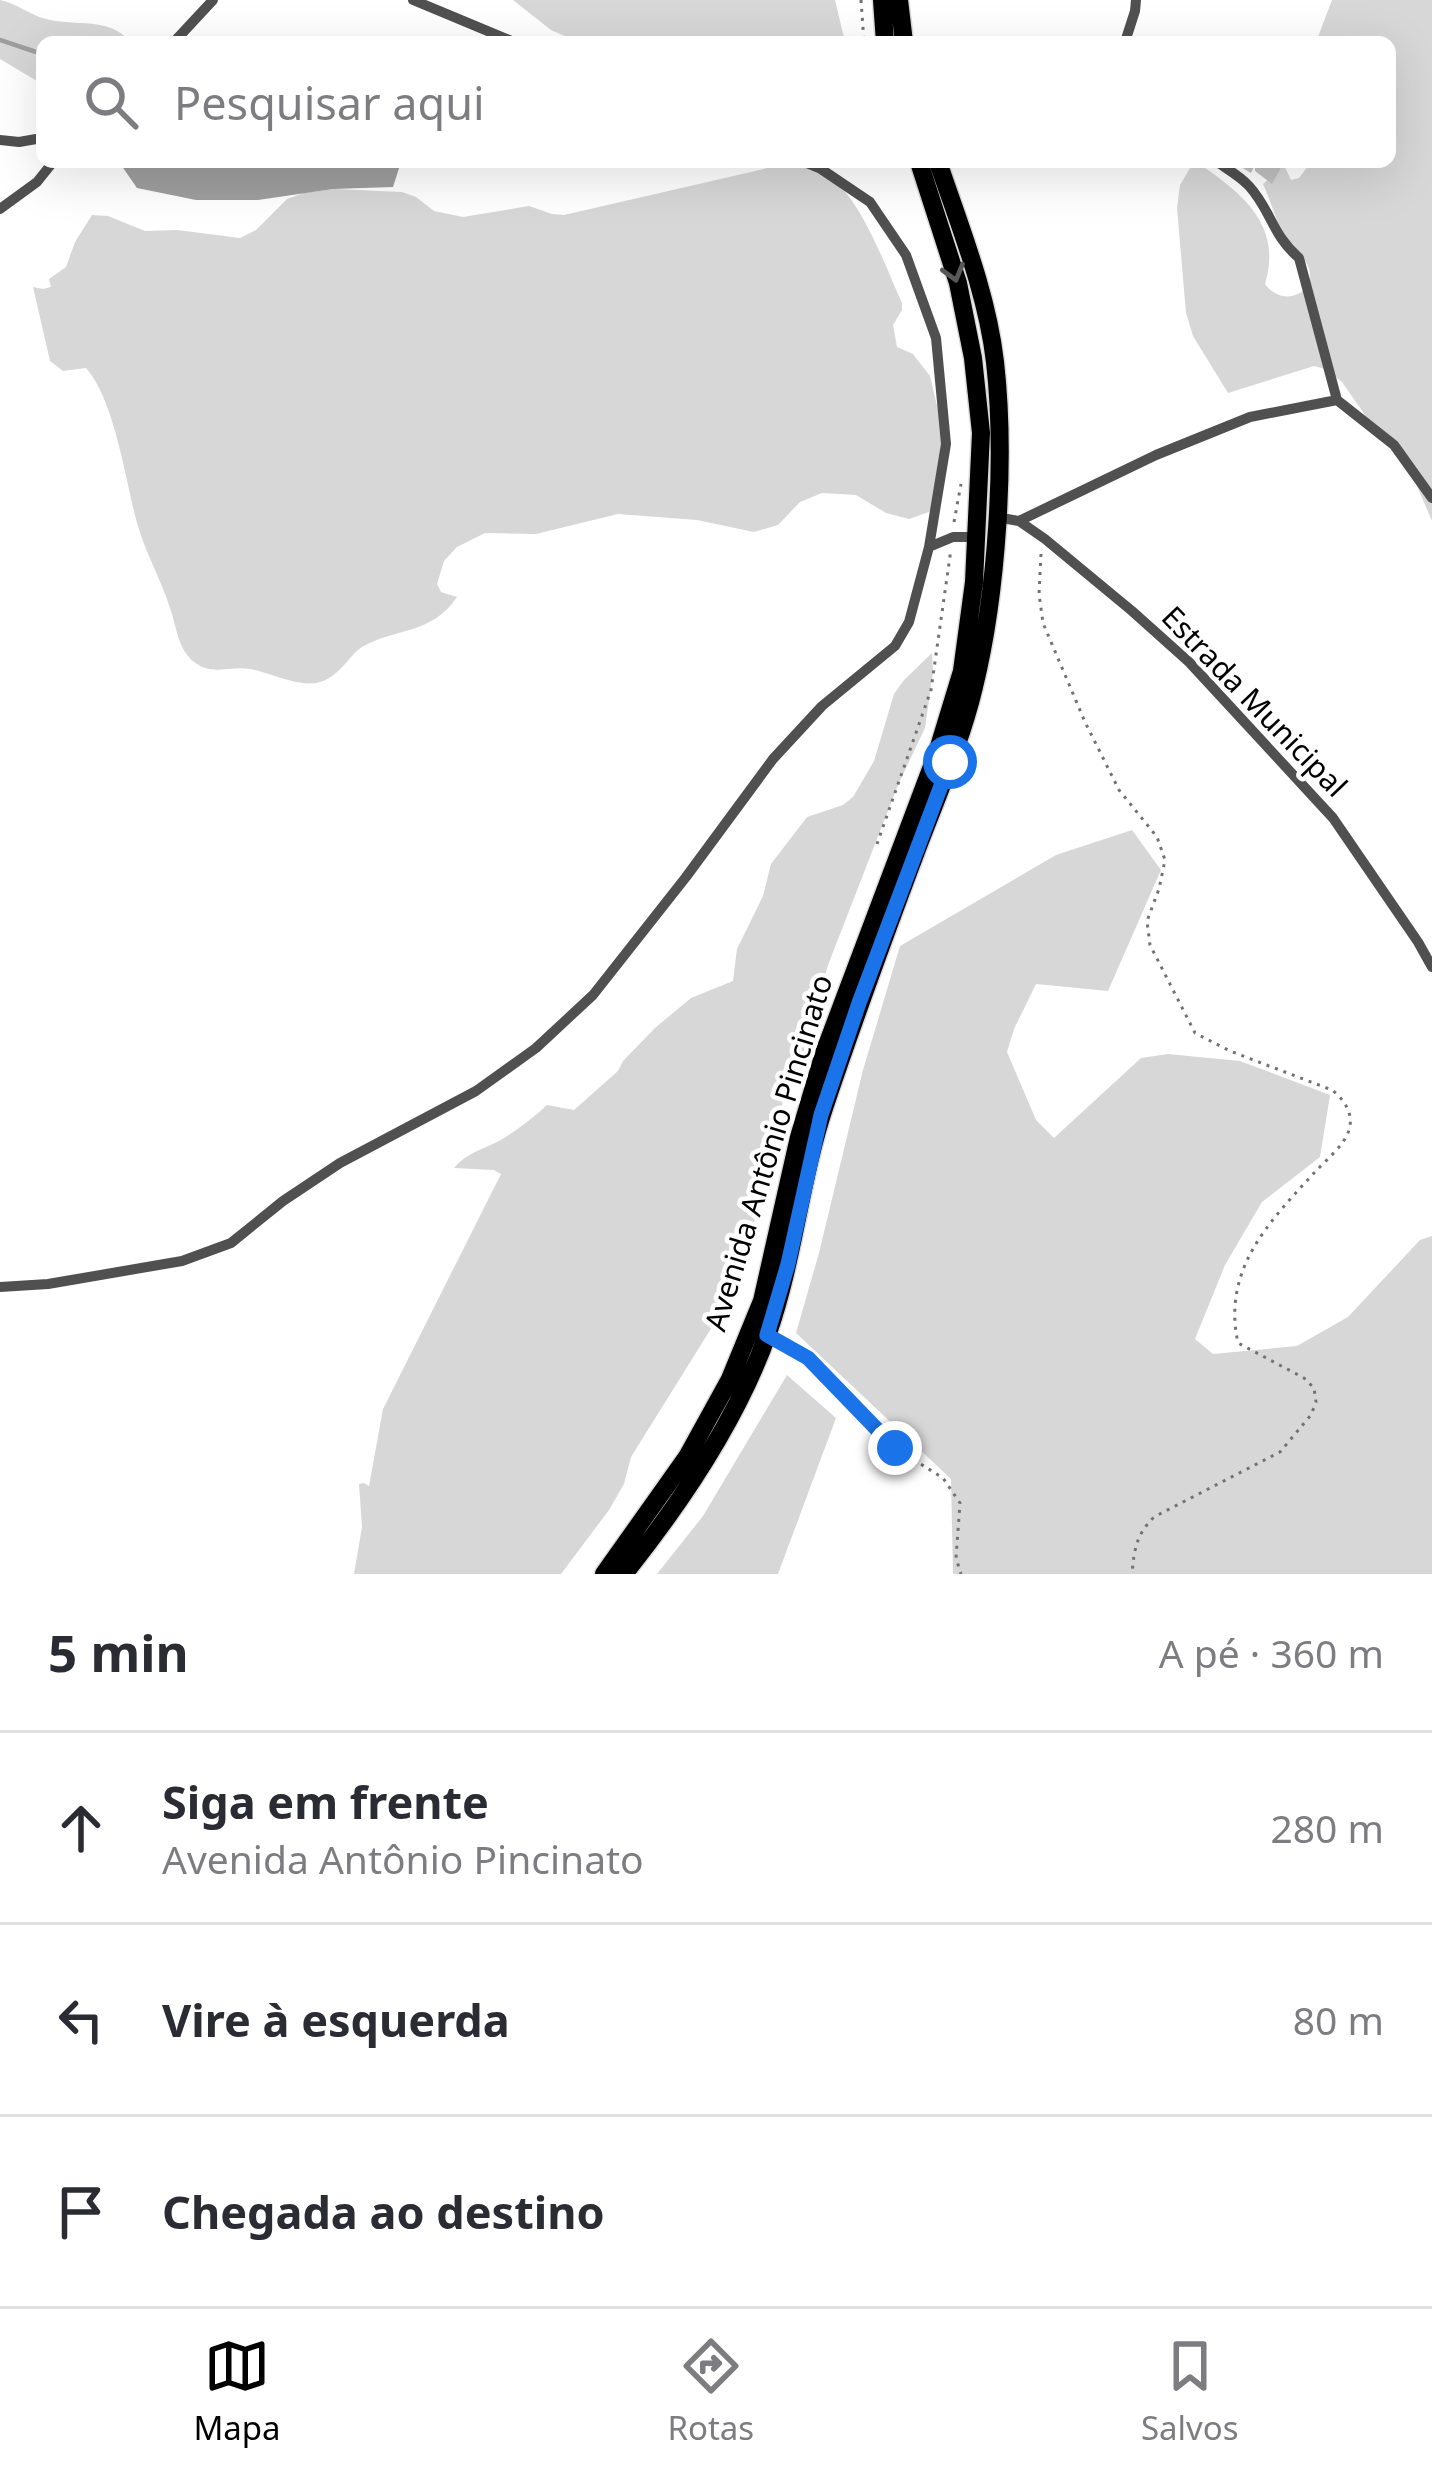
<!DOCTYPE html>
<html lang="pt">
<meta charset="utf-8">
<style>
body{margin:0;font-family:"Noto Sans",sans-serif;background:#f2f2f3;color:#2b2b33}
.stop{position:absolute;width:36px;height:36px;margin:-27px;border:9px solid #1a73e8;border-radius:50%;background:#fff}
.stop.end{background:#1a73e8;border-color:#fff;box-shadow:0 3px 12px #0008}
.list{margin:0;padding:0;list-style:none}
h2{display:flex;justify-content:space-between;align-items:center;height:156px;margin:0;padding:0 48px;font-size:51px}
h2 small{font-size:39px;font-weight:400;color:#7c7c81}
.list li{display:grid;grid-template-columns:78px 1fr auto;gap:36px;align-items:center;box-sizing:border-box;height:192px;padding:0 48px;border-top:3px solid #e1e1e2}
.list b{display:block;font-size:45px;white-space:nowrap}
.list p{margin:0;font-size:39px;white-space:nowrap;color:#7c7c81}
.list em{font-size:39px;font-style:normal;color:#7c7c81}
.icon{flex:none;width:66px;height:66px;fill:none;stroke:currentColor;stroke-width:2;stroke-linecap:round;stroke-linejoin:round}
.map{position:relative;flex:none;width:1432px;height:1574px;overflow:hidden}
.search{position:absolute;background:#fff;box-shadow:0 12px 48px #0002;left:36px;right:36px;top:36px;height:132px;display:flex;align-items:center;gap:30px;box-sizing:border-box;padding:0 42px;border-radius:18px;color:#7c7c81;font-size:45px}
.sheet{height:732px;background:#fff}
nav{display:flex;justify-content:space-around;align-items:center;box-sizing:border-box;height:168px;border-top:3px solid #e1e1e2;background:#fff;font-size:33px;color:#7c7c81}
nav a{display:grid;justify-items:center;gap:6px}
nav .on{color:#000}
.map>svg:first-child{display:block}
</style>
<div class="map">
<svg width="1432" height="1574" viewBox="0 0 1432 1574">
<rect width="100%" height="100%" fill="#fff"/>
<path fill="#d7d7d7" d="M0 0C16 3 30 15 46 19 77 27 108 16 131 42H42V84L0 59Z
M513 0H835L845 42H578L551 30Z
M1332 0H1432V521L1403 454 1367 418 1342 382 1325 369 1314 366 1228 393 1193 336 1186 313 1177 208 1180 185 1193 163H1198C1242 193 1283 225 1265 284 1282 308 1316 294 1309 269 1306 258 1292 249 1286 238 1276 222 1271 201 1263 184L1284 165 1291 180 1299 178 1311 162H1390V42H1316Z
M794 162C851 162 881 258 902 303V310L893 325 897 347 913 354 930 376 941 423 942 473 939 499 929 512 909 519 886 513 856 495 822 493 800 502 778 525 754 532 697 520 618 514 536 534 485 533 457 547 444 561 437 584 441 592 457 597C432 635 394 628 362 647 350 655 342 671 329 678 306 693 274 673 250 669 232 666 212 675 197 664 178 652 177 628 170 608 161 579 145 552 137 523 125 479 115 401 86 368L63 371 50 361 33 287 43 289 51 287 49 279 66 267 75 242 92 215 108 216 145 231 177 230 240 238 256 230 287 199 304 193 334 189 402 192 416 197 434 211 463 217 529 206 552 214 564 215Z
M932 653 933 672 925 728 898 785 828 965 804 1051 784 1095 771 1163 743 1261 724 1286 712 1327 631 1457 624 1484 609 1510 561 1574H354L362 1527 359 1484 364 1483 369 1486 383 1409 501 1174 494 1170 454 1168C465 1154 481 1150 497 1142 515 1132 532 1119 547 1105L574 1110 618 1071 623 1061 655 1028 691 998 733 981 737 949 763 896 771 864 807 817 843 805 853 797 874 761 894 694 904 680Z
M1132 830 1161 870 1108 991 1036 984 1014 1029 1007 1052 1036 1120 1054 1138 1141 1058 1168 1054 1240 1061 1330 1095 1320 1157 1262 1202 1225 1265 1195 1339 1213 1354 1297 1346 1348 1317 1420 1240 1432 1236V1574H953L951 1479 796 1333 819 1253 863 1070 900 946 1056 855Z
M787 1375 836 1418 778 1574H657L703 1516Z"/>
<path fill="#9e9e9e" d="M119 162H401L393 187 333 189 258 200H196L137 188Z"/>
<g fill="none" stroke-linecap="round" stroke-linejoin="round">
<path stroke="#9e9e9e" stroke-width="4.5" d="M0 40 42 54"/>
</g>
<path fill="#c0c0c0" d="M1233 162H1284L1272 184 1255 171V165L1251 173Z"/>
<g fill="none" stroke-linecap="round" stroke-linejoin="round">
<defs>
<path id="primary" d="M882 0 885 42
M899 0 904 42
M604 1574 687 1457 730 1379 762 1301 799 1137 824 1053 937 753 962 671 974 582 981 433 973 358 958 283 919 162
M624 1574C680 1504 738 1418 768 1333 794 1259 800 1179 825 1105 854 1019 885 934 917 849 937 796 961 742 974 687 997 593 1006 458 995 362 987 293 960 227 938 162"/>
</defs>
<use href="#primary" stroke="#dbdbdb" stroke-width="21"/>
<path stroke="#727272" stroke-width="3" stroke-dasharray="3 6" stroke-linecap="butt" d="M861 0 864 42
M954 522 961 484
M1041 554 1039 594 1043 623 1085 722 1119 790 1157 837 1165 860 1159 889 1147 921 1150 945 1195 1033 1230 1051 1332 1090C1344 1099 1354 1114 1349 1130 1344 1146 1325 1161 1314 1173 1268 1223 1222 1270 1238 1343L1304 1378 1314 1388 1316 1402 1311 1415 1280 1452 1154 1517C1136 1535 1134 1550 1132 1574
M877 844 931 690 951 549
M779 1342 808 1358 895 1448 943 1478 960 1503 956 1558 961 1574"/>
<path stroke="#505050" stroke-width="10" d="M413 0 514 42
M174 42 213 0
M1125 42 1135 11 1136 0
M0 140 19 142 42 138
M804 162 821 169 870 202 906 255 936 338 946 444 929 547
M1217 162C1227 169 1240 176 1249 186 1271 210 1272 235 1299 258L1337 400 1394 445 1432 498
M0 209 37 182 53 162
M996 517 1019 521 1045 539 1132 611 1189 662 1333 818 1418 942 1432 967
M1019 521 1156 455 1250 417 1337 400
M0 1287 48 1284 182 1261 231 1243 283 1201 340 1163 476 1091 536 1048 593 995 686 877 773 759 822 706 895 646 909 622 929 547 953 537H977"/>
<use href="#primary" stroke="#000" stroke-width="18"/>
</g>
<defs><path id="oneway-chevron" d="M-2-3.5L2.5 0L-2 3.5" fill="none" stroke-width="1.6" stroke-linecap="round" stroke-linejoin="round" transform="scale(3)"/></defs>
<use stroke="#595959" href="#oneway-chevron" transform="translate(954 273) rotate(74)"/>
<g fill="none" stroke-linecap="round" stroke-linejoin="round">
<path stroke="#1a73e8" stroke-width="15" d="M895 1448 808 1358 767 1335 788 1264 821 1115 859 1003 950 762"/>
</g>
<g text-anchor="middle" stroke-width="9" stroke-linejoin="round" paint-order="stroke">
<g font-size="30" fill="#000" stroke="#fff">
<text transform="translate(1254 702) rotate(46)" y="10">Estrada Municipal</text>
<text transform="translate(769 1153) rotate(-73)" y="10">Avenida Antônio Pincinato</text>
</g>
</g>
</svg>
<div class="stop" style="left:950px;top:762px"></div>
<div class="stop end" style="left:895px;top:1448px"></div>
<div class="search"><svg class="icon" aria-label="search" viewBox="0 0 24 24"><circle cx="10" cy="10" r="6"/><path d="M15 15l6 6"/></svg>Pesquisar aqui</div>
</div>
<section class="sheet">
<h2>5 min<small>A pé · 360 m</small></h2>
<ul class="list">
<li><svg class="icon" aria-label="ahead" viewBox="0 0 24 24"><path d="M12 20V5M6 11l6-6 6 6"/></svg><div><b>Siga em frente</b><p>Avenida Antônio Pincinato</p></div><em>280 m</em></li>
<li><svg class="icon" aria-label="left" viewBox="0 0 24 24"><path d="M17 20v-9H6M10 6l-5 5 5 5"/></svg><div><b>Vire à esquerda</b></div><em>80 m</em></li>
<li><svg class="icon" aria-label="arrive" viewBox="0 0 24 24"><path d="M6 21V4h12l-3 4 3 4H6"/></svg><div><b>Chegada ao destino</b></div></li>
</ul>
</section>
<nav>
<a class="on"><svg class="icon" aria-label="map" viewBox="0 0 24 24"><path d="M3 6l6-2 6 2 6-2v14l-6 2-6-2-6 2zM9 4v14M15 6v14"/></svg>Mapa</a>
<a><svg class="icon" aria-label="directions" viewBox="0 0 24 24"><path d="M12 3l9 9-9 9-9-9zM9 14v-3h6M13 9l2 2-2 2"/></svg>Rotas</a>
<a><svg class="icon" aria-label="saved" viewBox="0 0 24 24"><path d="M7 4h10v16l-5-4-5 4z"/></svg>Salvos</a>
</nav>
